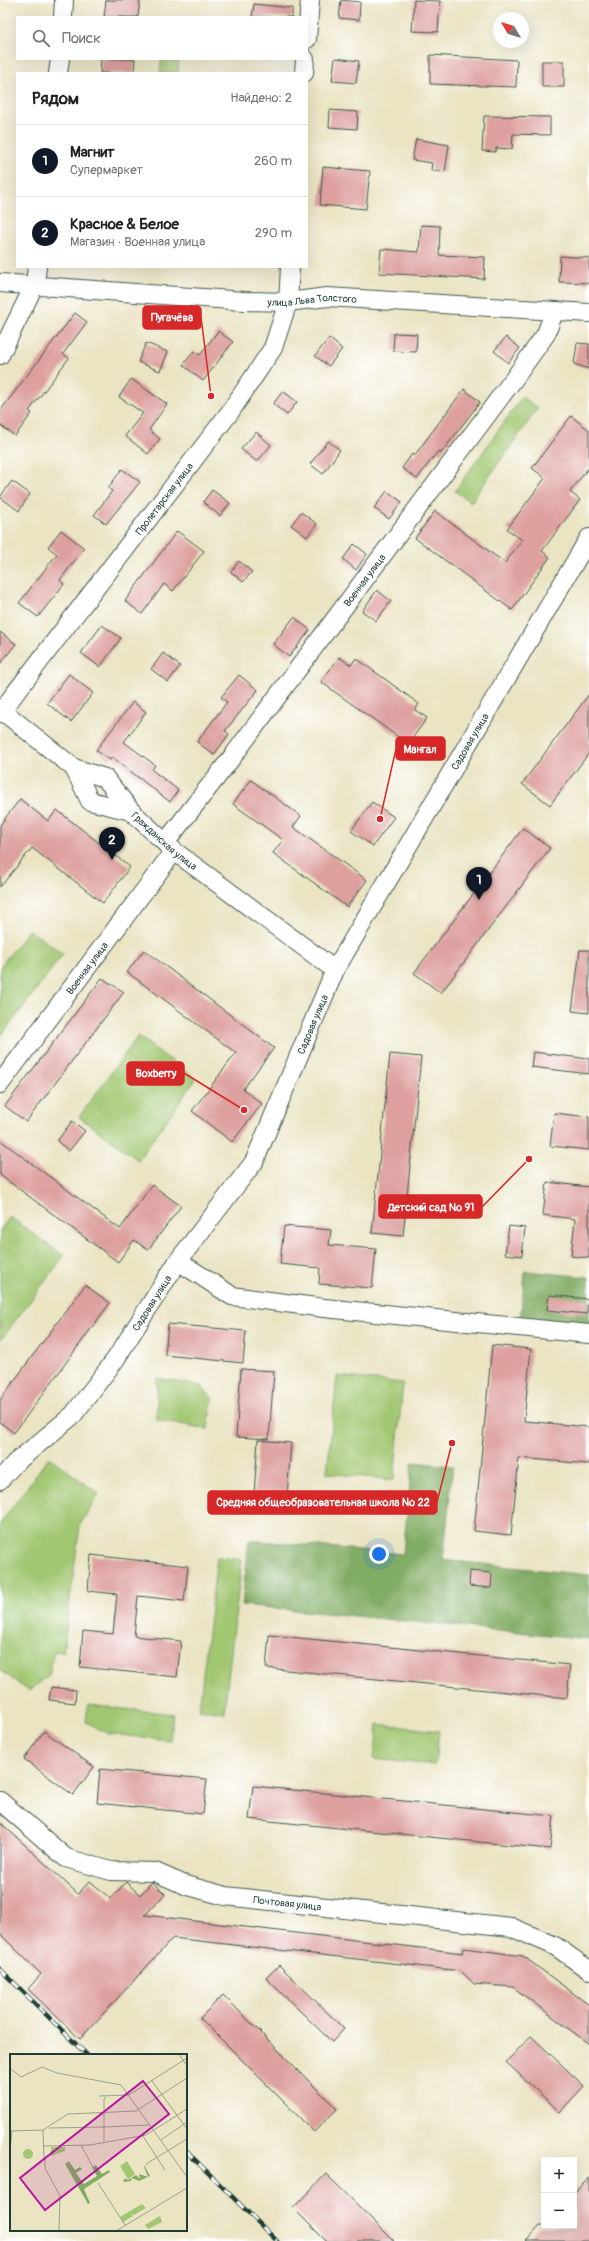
<!DOCTYPE html>
<html lang="ru">
<meta charset="utf-8">
<style>
body{margin:0;font-family:Pangolin,sans-serif;background:#f2f2f2;color:#222}
.controls{position:absolute;right:12px;bottom:12px;display:grid;overflow:hidden;border-radius:0px;box-shadow:0 4px 16px #0002}
.controls button{width:36px;height:36px;display:grid;place-items:center;padding:0;border:0;border-bottom:1px solid #e0e0e0;background:#fff;color:#222;font:20px sans-serif}
.compass{position:absolute;left:493px;top:12px;width:36px;height:36px;border-radius:50%;background:#fff;box-shadow:0 4px 16px #0002;rotate:308deg}
.you{position:absolute;left:379px;top:1554px;width:14px;height:14px;margin:-10px;border:3px solid #fff;border-radius:50%;background:#1a73e8;box-shadow:0 0 0 6px #1a73e833}
.badge{display:grid;place-items:center;width:26px;height:26px;border-radius:50%;background:#111827;color:#fff;font-size:13px;font-weight:700}
.pin{position:absolute;translate:-50% -33px;filter:drop-shadow(0 1px 2px #0008)}
.pin::after{content:'';position:absolute;top:21px;width:14px;height:12px;background:inherit;clip-path:polygon(0 0,100% 0,50% 100%)}
.list{margin:0;padding:0;list-style:none}
h2{display:flex;justify-content:space-between;align-items:center;height:52px;margin:0;padding:0 16px;font-size:17px}
h2 small{font-size:13px;font-weight:400;color:#767676}
.list li{display:grid;grid-template-columns:26px 1fr auto;gap:12px;align-items:center;box-sizing:border-box;height:72px;padding:0 16px;border-top:1px solid #e0e0e0}
.list b{display:block;font-size:15px;white-space:nowrap}
.list p{margin:0;font-size:13px;white-space:nowrap;color:#767676}
.list em{font-size:13px;font-style:normal;color:#767676}
.icon{flex:none;width:22px;height:22px;fill:none;stroke:currentColor;stroke-width:2;stroke-linecap:round;stroke-linejoin:round}
.map{position:relative;flex:none;width:589px;height:2241px;overflow:hidden}
.search{position:absolute;background:#fff;box-shadow:0 4px 16px #0002;left:16px;top:16px;width:292px;height:44px;display:flex;align-items:center;gap:10px;box-sizing:border-box;padding:0 14px;border-radius:0px;color:#767676;font-size:15px}
.panel{position:absolute;background:#fff;box-shadow:0 4px 16px #0002;left:16px;top:72px;width:292px;height:196px;border-radius:0px}
.map>svg:first-child{display:block}
</style>
<div class="map">
<svg width="589" height="2241" viewBox="0 0 589 2241">
<rect width="100%" height="100%" fill="#fff"/>
<filter id="ink" filterUnits="userSpaceOnUse"><feTurbulence type="fractalNoise" baseFrequency=".025" numOctaves="2"/><feDisplacementMap in="SourceGraphic" scale="8" xChannelSelector="R" yChannelSelector="G"/><feConvolveMatrix kernelMatrix="1 2 1 2 8 2 1 2 1" color-interpolation-filters="sRGB"/></filter>
<filter id="wash" filterUnits="userSpaceOnUse"><feTurbulence type="fractalNoise" baseFrequency=".012" numOctaves="4" result="noise"/><feDisplacementMap in="SourceGraphic" scale="16" xChannelSelector="R" yChannelSelector="G"/><feGaussianBlur stdDeviation="0.9" result="paint"/><feColorMatrix in="noise" values="0 0 0 0 0 0 0 0 0 0 0 0 0 0 0 0 0 1.4 0 .05"/><feComposite in="paint" operator="in"/></filter>
<g filter="url(#wash)">
<rect width="100%" height="100%" fill="#eae4c3"/>
<path fill="#a2c772" stroke="#608253" d="M161 59H179L178 73H160Z
M522 397 538 408 471 502 455 491Z
M29 930 63 954 2 1035 0 1033V967Z
M138 1036 196 1079 138 1160 79 1117Z
M10 1217 64 1256 0 1341V1230Z
M337 1376 403 1383 394 1480 327 1473Z
M157 1378 201 1386 212 1398 208 1429 157 1420Z
M49 1457 99 1494 80 1525 63 1652 54 1651 49 1675 29 1691 0 1670V1524Z
M217 1557 242 1560 224 1712 199 1709Z
M88 1705 173 1714 170 1740 108 1734 86 1722Z
M378 1724 439 1731 435 1765 374 1759Z"/>
<path fill="#81ac64" stroke="#50744c" d="M525 1271 589 1277V1340L519 1333Z
M412 1462 453 1466 443 1560 589 1575V1639L242 1605 249 1540 403 1554Z"/>
<g id="blocks">
<path fill="#dda09f" d="M106 0H140L138 17H104Z
M341 0 360 2 359 20 339 18Z
M414 0 440 1 438 32 412 31Z
M254 4 292 8V17H252Z
M430 55 517 60 516 87 430 84Z
M335 58 359 61 356 83 332 81Z
M101 59H135L134 73H100Z
M542 61H564V87H542Z
M330 110 358 112 357 129 329 127Z
M484 116 550 117V135L513 134 512 149 496 148V152L482 151Z
M416 139 449 145 445 172 431 170 432 163 412 160Z
M323 167 370 171 366 209 320 205Z
M421 225 440 226 439 255 485 257 484 279 379 273 381 249 419 252Z
M560 256 589 258V283L559 282Z
M75 313 87 322 63 354 69 358 29 411 32 413 15 436 0 425V411Z
M218 331 233 342 203 381 183 365 194 351 200 355Z
M394 333 417 334 416 352 393 351Z
M506 337 520 348 508 363 494 351Z
M329 338 342 349 329 366 315 356Z
M146 343 168 352 160 371 138 362Z
M577 343 589 344V369L574 364Z
M131 379 167 404 149 430 160 439 148 454 125 436 143 413 119 397Z
M464 389 480 402 441 453 438 451 417 479 402 468 412 454 414 456Z
M283 391 297 402 287 415 273 404Z
M571 416 589 430V467L570 492 580 500 542 551 550 557 512 610 415 538 435 511 505 563 522 540 507 529 545 478 532 468Z
M256 432 271 445 257 462 241 449Z
M328 441 340 450 323 474 310 464Z
M122 469 140 482 106 524 94 515 112 491 108 488Z
M12 481 30 494 19 511 0 497Z
M212 490 230 503 220 516 203 502Z
M387 491 402 502 389 519 374 508Z
M301 512 317 524 307 537 291 525Z
M61 530 84 548 60 580 64 584 38 617 19 603 57 554 48 547Z
M177 531 204 551 173 591 164 584 142 614 125 601Z
M354 544 367 554 356 570 343 559Z
M239 561 252 572 243 582 231 572Z
M377 590 391 601 376 621 362 611Z
M294 617 310 630 289 657 273 644Z
M102 625 121 638 100 667 81 653Z
M0 632 16 644 0 664Z
M163 653 180 666 168 682 151 669Z
M339 657 351 665 356 658 419 704 415 710 427 718 408 744 321 682Z
M69 674 93 693 71 722 47 703Z
M239 675 258 690 225 731 229 734 214 755 197 742 227 702 221 697Z
M589 694V753L550 805 522 784Z
M133 702 146 712 124 742 155 765 152 770 178 790 170 802 112 757 110 760 96 750Z
M251 780 301 816 293 827 367 880 347 907 273 853 283 840 233 804Z
M20 799 48 821 57 810 130 867 103 903 32 848 0 887V825Z
M372 802 394 817 373 846 351 831Z
M523 828 550 848 441 993 414 973Z
M144 950 274 1048 243 1089 262 1104 232 1142 192 1111 236 1053 127 972Z
M580 950H589V1013L572 1011Z
M102 978 124 992 26 1122 5 1106Z
M533 1052 589 1059V1074L531 1067Z
M390 1054 421 1057 403 1236 372 1233Z
M554 1113 589 1117V1150L550 1146Z
M72 1121 85 1131 69 1151 57 1141Z
M0 1140 120 1229 152 1185 181 1206 148 1250 134 1240 118 1262 0 1175Z
M547 1182 589 1187V1258L571 1256 575 1219 543 1215Z
M284 1226 331 1230 329 1245 376 1249 372 1288 319 1284 320 1268 280 1264Z
M509 1226 525 1228 522 1256 505 1254Z
M85 1285 110 1303 14 1433 0 1422V1400Z
M549 1295 588 1299 587 1314 547 1310Z
M168 1324 246 1331 243 1363 165 1355Z
M492 1345 531 1349 524 1421 589 1427V1464L519 1458 511 1535 474 1531Z
M241 1369 274 1371 269 1439 236 1437Z
M258 1440 291 1443 286 1511 253 1508Z
M91 1555 188 1566 184 1601 138 1596 134 1636 181 1641 177 1677 80 1667 83 1631 113 1634 117 1594 88 1591Z
M470 1571 492 1573 491 1588 469 1586Z
M269 1635 570 1665 567 1698 266 1668Z
M51 1687 76 1690 75 1703 49 1700Z
M44 1731 94 1767 73 1795 24 1759Z
M100 1769 207 1779 203 1814 97 1803Z
M253 1786 554 1816 550 1849 249 1819Z
M0 1822 78 1894 90 1881 111 1899 126 1882 140 1895 152 1882 165 1894 145 1915 463 1953 464 1948 523 1956 589 2005V2044L513 1987 474 1984 461 1971 173 1938 80 2039 28 1989 41 1974 0 1934Z
M279 1965 344 2029 332 2042 266 1978Z
M223 1995 337 2109 314 2132 200 2018Z
M531 2036 584 2086 560 2112 506 2062Z
M326 2174 394 2241H326L293 2208Z
M589 2177V2241H526L540 2226H574V2192Z"/>
</g>
</g>
<g filter="url(#ink)">
<use href="#blocks" fill-opacity="0" stroke="#3d5649" stroke-width="1"/>
<g fill="none" stroke-linecap="round" stroke-linejoin="round">
<defs>
<g id="minor">
<path d="M63 17 64 0"/>
<path d="M307 39 310 0"/>
<path d="M58 73 60 59"/>
<path d="M304 73 305 59"/>
<path id="s1" d="M0 283 244 301 288 302 327 297 589 313"/>
<path d="M0 355 35 284 37 267"/>
<path id="s2" d="M0 709 74 768 105 778 131 811 174 851 335 970"/>
<path id="s3" d="M0 713 230 412 273 348 288 302 290 267"/>
<path d="M74 768 90 801 131 811"/>
<path id="s4" d="M165 843 233 756 516 376 546 334 554 312"/>
<path id="s5" d="M0 1084 174 851"/>
<path d="M178 1261 232 1296 324 1308 589 1334"/>
<path id="s6" d="M0 1480 15 1463 73 1415 115 1360 178 1261 254 1162 335 970 589 538"/>
<path id="s7" d="M0 1801 66 1858 111 1871 155 1872 185 1885 225 1896 511 1927 555 1946 589 1970"/>
</g>
</defs>
<use href="#minor" stroke="#3d5649" stroke-width="20"/>
<use href="#minor" stroke="#fff" stroke-width="18"/>
<defs>
<path id="rail" d="M0 1969 87 2055
M186 2151 277 2241"/>
</defs>
<use href="#rail" stroke="#1f3d34" stroke-width="4.5"/>
<use href="#rail" stroke="#fff" stroke-width="3" stroke-dasharray="9" stroke-linecap="butt"/>
</g>
</g>
<g text-anchor="middle" stroke-width="3.5" stroke-linejoin="round" paint-order="stroke">
<g font-size="10" fill="#1f3d34" stroke="#fff">
<text dy="4" stroke="none"><textPath href="#s1" startOffset="313">улица Льва Толстого</textPath></text>
<text dy="4" stroke="none"><textPath href="#s3" startOffset="270">Пролетарская улица</textPath></text>
<text dy="4" stroke="none"><textPath href="#s4" startOffset="330">Военная улица</textPath></text>
<text dy="4" stroke="none"><textPath href="#s6" startOffset="883">Садовая улица</textPath></text>
<text dy="4" stroke="none"><textPath href="#s2" startOffset="214">Гражданская улица</textPath></text>
<text dy="4" stroke="none"><textPath href="#s5" startOffset="145">Военная улица</textPath></text>
<text dy="4" stroke="none"><textPath href="#s6" startOffset="559">Садовая улица</textPath></text>
<text dy="4" stroke="none"><textPath href="#s6" startOffset="235">Садовая улица</textPath></text>
<text dy="4" stroke="none"><textPath href="#s7" startOffset="315">Почтовая улица</textPath></text>
</g>
</g>
<g transform="translate(10 2054)">
<rect width="177" height="177" fill="#eae4c3"/>
<path d="M41 93H55V97L41 102ZM13 100a5 5 0 1 1 10 0a5 5 0 1 1-10 0ZM117 107 125 120 118 125 110 112ZM132 150 136 154 124 161 121 159 123 162 113 168 110 163ZM150 162 152 168 138 175 135 171Z" fill="#a2c772"/>
<path d="M59 107 65 116 70 113 72 115 66 119 74 130 87 122 82 113 86 111 92 120 99 116 100 118 74 135 80 149 78 150 55 110ZM137 110 135 113 140 122 129 127 122 124 121 127 113 128 115 124 118 126 126 121 130 125 129 120 138 123 134 113Z" fill="#81ac64"/>
<path fill="none" stroke="#99a18a" stroke-width="1" d="M169 0 177 12M0 14 11 23 32 13 47 19 111 31 177 123M142 27 177 75M89 42 119 41 177 4M94 73 140 71M39 74 94 73M33 76 34 104M0 77 33 76 58 60 126 57 177 24M133 82 155 116M151 86 177 68M94 87V45L96 43M71 91 87 121M34 92 80 91 136 81 177 55M0 96 2 77M35 104V114L50 142 49 177M136 110 177 85M88 129 115 171M106 177 177 134"/>
<path fill="#b5179e" fill-opacity="0.15" stroke="#b5179e" stroke-width="2" d="M133 27 159 60 35 156 10 124Z"/>
<rect width="177" height="177" fill="none" stroke="#1f3d34" stroke-width="2"/>
</g>
<path fill="none" stroke="#d62828" stroke-width="1.5" d="M211 396L201 317M380 819L396 749M244 1110L184 1073M529 1159L482 1207M452 1443L437 1502"/>
<g fill="#d62828" stroke="#fff" stroke-width="1.5">
<circle cx="211" cy="396" r="4"/>
<circle cx="380" cy="819" r="4"/>
<circle cx="244" cy="1110" r="4"/>
<circle cx="529" cy="1159" r="4"/>
<circle cx="452" cy="1443" r="4"/>
</g>
<g fill="#d62828" stroke="#d62828" stroke-width="1.5">
<rect x="143" y="306" width="58" height="23" rx="4"/>
<rect x="396" y="737" width="49" height="23" rx="4"/>
<rect x="127" y="1062" width="57" height="23" rx="4"/>
<rect x="379" y="1195" width="103" height="23" rx="4"/>
<rect x="208" y="1491" width="229" height="23" rx="4"/>
</g>
<g font-size="11" text-anchor="middle" font-weight="bold" fill="#fff">
<text x="172" y="321">Пугачёва</text>
<text x="420" y="753">Мангал</text>
<text x="156" y="1077">Boxberry</text>
<text x="431" y="1211">Детский сад № 91</text>
<text x="323" y="1506">Средняя общеобразовательная школа № 22</text>
</g>
</svg>
<div class="controls">
<button>+</button>
<button>−</button>
</div>
<svg class="compass" viewBox="-18 -18 36 36"><path d="M0-13l5 13h-10z" fill="#e53935"/><path d="M0 13l5-13h-10z" fill="#767676"/></svg>
<div class="you"></div>
<div class="pin badge" style="left:479px;top:900px">1</div>
<div class="pin badge" style="left:112px;top:860px">2</div>
<div class="search"><svg class="icon" aria-label="search" viewBox="0 0 24 24"><circle cx="10" cy="10" r="6"/><path d="M15 15l6 6"/></svg>Поиск</div>
<section class="panel">
<h2>Рядом<small>Найдено: 2</small></h2>
<ul class="list">
<li><span class="badge">1</span><div><b>Магнит</b><p>Супермаркет</p></div><em>260 m</em></li>
<li><span class="badge">2</span><div><b>Красное &amp; Белое</b><p>Магазин · Военная улица</p></div><em>290 m</em></li>
</ul>
</section>
</div>
